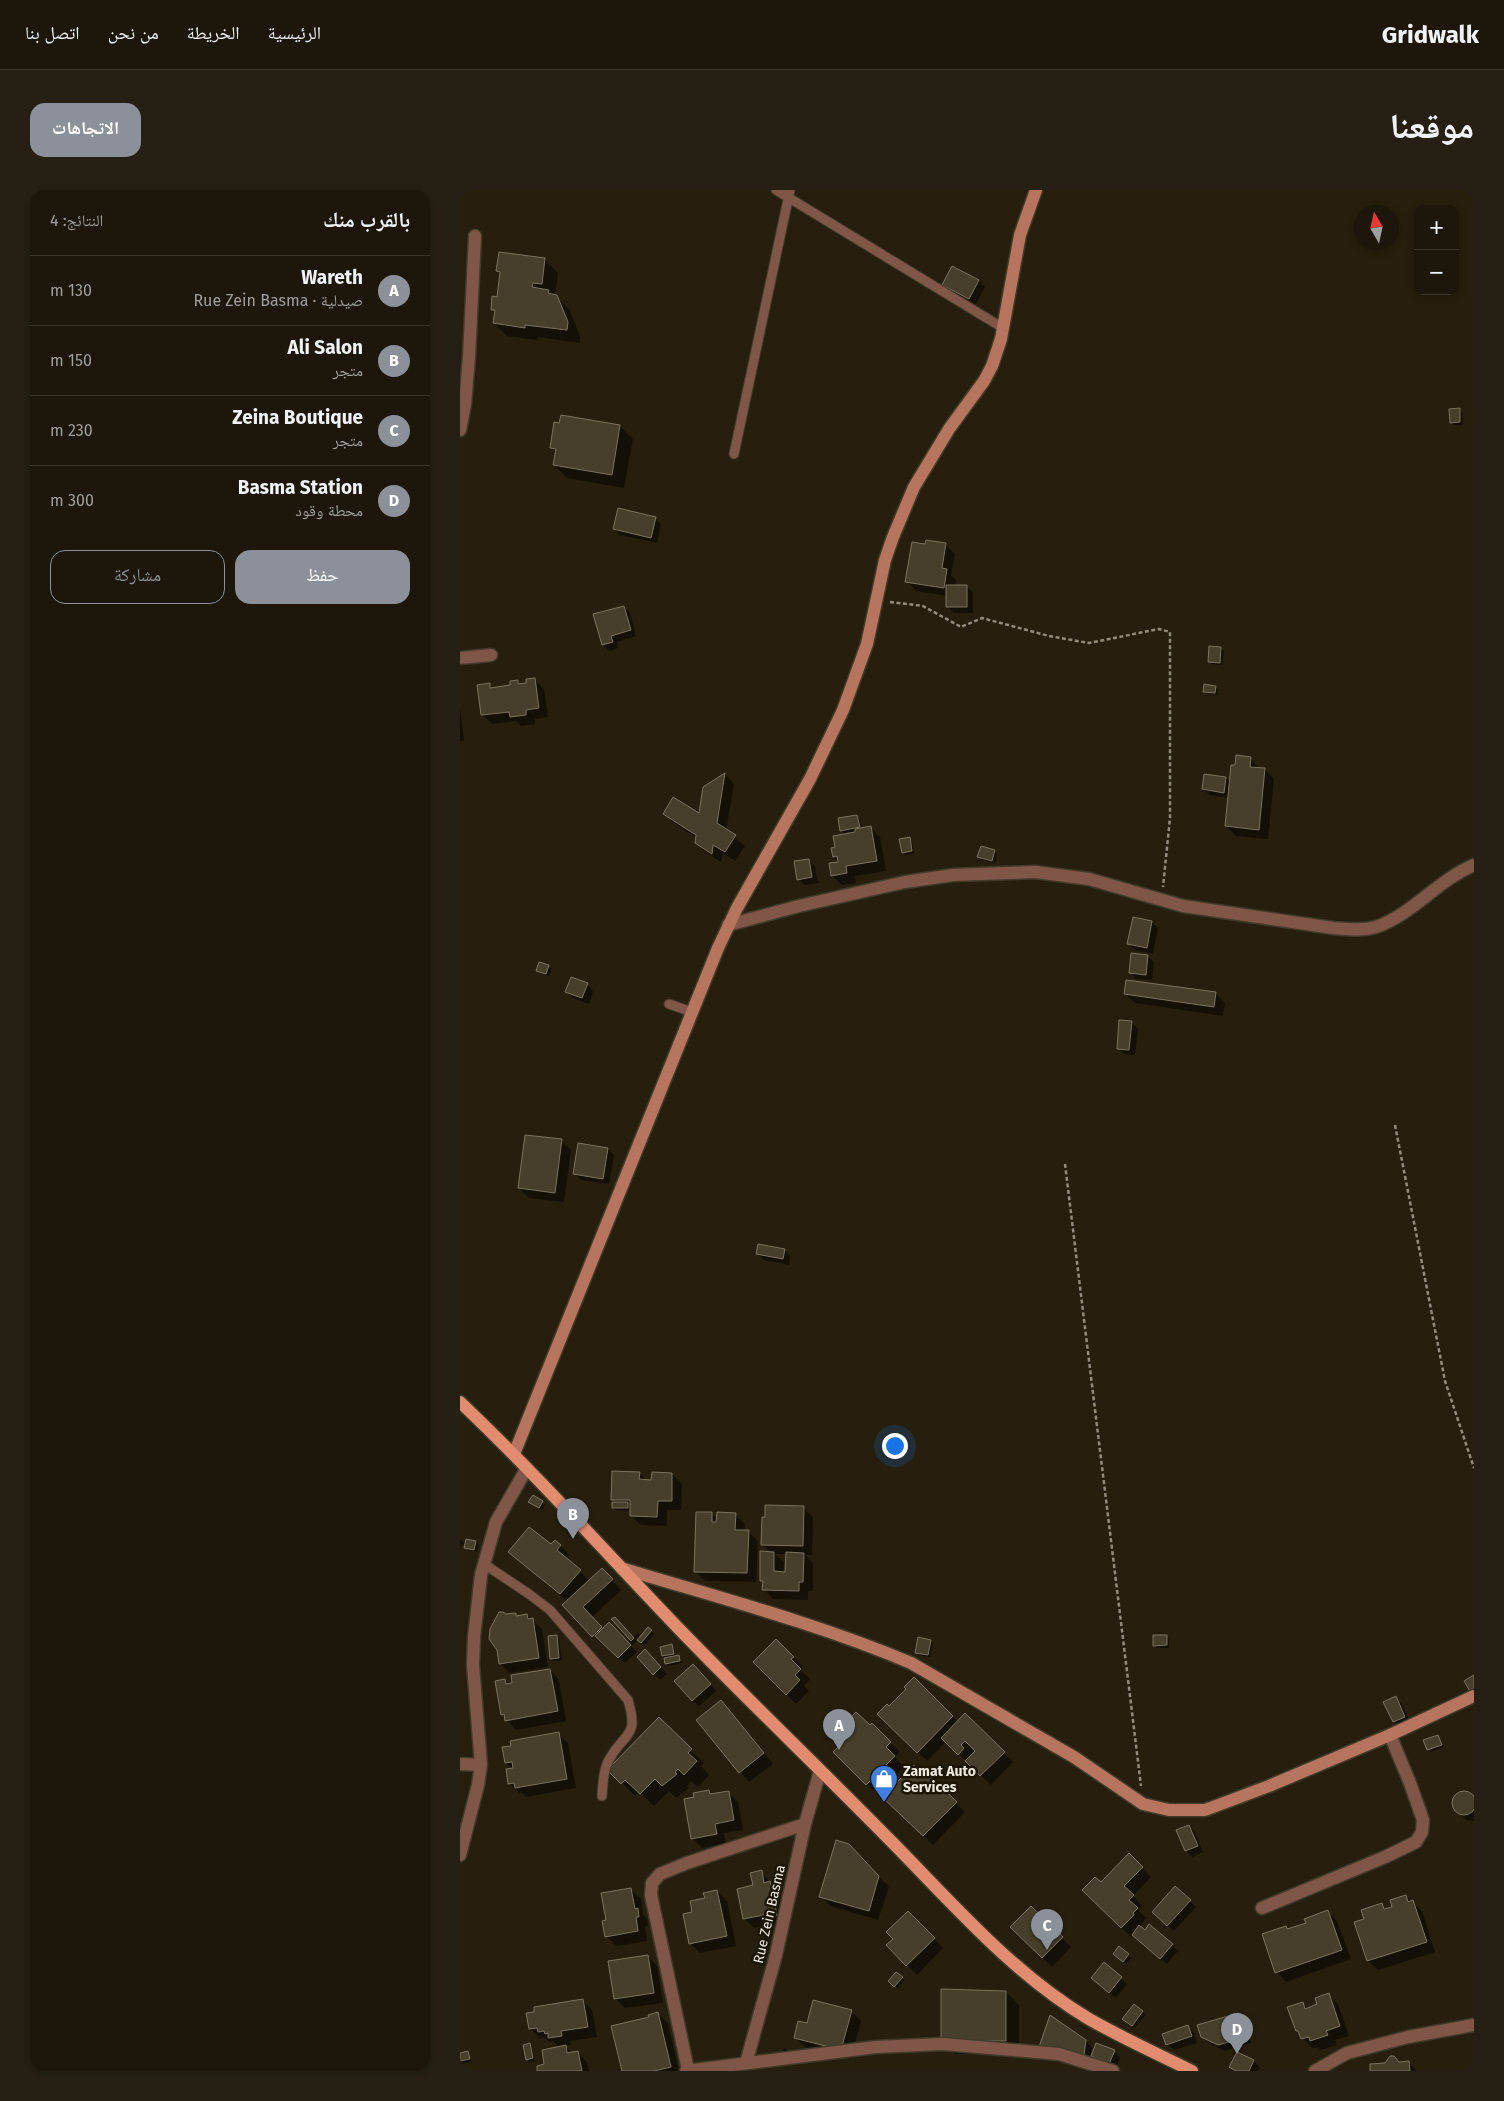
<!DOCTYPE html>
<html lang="ar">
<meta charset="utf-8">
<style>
body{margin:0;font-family:"Fira Sans","Noto Naskh Arabic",sans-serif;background:#252013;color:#f1f3f6;direction:rtl}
.controls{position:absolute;right:15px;top:15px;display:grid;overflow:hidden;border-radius:10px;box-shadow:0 2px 8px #0003}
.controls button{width:45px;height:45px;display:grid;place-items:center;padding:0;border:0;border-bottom:1px solid #3a362b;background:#1c170a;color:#f1f3f6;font:25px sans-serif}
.compass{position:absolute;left:894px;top:15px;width:45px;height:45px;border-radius:50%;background:#1c170a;box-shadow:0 2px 8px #0003;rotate:351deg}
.you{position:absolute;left:434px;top:1255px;width:18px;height:18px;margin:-12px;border:4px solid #fff;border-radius:50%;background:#1a73e8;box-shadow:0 0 0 8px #1a73e833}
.badge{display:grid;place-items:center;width:32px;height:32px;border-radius:50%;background:#8c9099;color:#fff;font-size:16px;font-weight:700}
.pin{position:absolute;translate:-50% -41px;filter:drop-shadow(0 1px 2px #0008)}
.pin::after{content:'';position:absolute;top:26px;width:18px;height:15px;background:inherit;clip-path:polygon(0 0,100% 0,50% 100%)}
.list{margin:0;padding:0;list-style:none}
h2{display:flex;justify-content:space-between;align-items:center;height:65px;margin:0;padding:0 20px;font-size:21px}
h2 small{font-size:16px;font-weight:400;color:#a09f9c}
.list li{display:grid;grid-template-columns:32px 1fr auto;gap:15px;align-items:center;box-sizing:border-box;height:70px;padding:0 20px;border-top:1px solid #3a362b}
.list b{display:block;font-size:19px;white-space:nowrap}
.list p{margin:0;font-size:16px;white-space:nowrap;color:#a09f9c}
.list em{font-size:16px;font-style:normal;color:#a09f9c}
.actions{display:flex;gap:10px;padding:15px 20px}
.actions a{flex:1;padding:11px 0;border:1px solid #8c9099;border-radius:15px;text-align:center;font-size:18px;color:#8c9099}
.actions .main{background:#8c9099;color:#fff}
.map{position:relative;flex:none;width:1014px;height:1881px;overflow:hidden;direction:ltr;border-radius:15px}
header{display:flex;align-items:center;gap:30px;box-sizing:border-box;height:70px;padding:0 25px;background:#1c170a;border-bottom:1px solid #3a362b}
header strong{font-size:24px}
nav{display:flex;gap:28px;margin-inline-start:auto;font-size:18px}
.intro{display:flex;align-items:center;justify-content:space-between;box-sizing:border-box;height:120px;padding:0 30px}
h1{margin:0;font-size:35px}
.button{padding:12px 22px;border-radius:15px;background:#8c9099;color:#fff;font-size:18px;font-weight:700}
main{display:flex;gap:30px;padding:0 30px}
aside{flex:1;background:#1c170a;border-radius:15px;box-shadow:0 2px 8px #0003}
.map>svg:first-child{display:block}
</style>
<header>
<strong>Gridwalk</strong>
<nav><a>الرئيسية</a><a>الخريطة</a><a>من نحن</a><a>اتصل بنا</a></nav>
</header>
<div class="intro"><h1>موقعنا</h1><a class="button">الاتجاهات</a></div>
<main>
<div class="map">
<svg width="1014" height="1881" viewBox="0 0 1014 1881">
<rect width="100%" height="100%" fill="#261f0d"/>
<path fill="#0007" fill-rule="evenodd" d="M85 70 98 83 95 105 109 119 120 146V153L78 147 77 150 47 146 34 133 36 123 32 119 38 108 41 85 37 81Z
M518 91 525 97 516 114 490 101 483 94Z
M1000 220 1002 223 1003 235H994L991 232Z
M160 236 173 249 164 298 107 288 94 275 96 262 91 257Z
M195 328 201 334 197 353 160 345 154 338Z
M485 354 495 364 491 385 496 390 495 396H506L513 402V423H494L488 417V406L456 401 447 391 466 355Z
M164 417 170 423 176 446 157 452 158 458 149 461 143 454Z
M761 459 764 461 762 475 752 474 749 471Z
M74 489 84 499 88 527 75 529V534L61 536 56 531 32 534 23 525 29 495 33 499 52 496 57 491 61 495 68 494Z
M756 497 758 500V505L747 504 745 501Z
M0 517 4 550 0 551Z
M790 568 800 579H805L814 589 808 649 776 646 766 636 769 608 750 605 743 599 766 588 771 593Z
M265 584 274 594 266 641 285 656 275 671 263 663 261 672 246 662 236 652 237 648 214 633 204 624 240 625Z
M397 626 400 629 402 639 411 638 420 647 426 681 395 686 396 693 382 695 372 686 380 673 374 667 372 659 397 643 396 641 384 643 382 640Z
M449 649 452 652 454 663 445 665 443 662Z
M535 661 537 664 535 673 522 670 519 667Z
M348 670 355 676 358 693 345 695 338 689Z
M692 732 698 738 693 764 675 760 669 754Z
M688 766 694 772 692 790 676 789 670 782Z
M80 774 92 779 89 786 77 780Z
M127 794 133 801 129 814 113 808 107 802Z
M665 804H756L765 813 763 826 675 813Z
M672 833 678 839 675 865 664 864 658 858Z
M102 951 111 960 104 1012 69 1008 59 998Z
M148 959 154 965 149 994 121 990 115 984Z
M324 1060 330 1066 329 1075 304 1070 298 1064Z
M179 1283 187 1291H192L212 1284 222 1294 221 1320H207V1336L181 1335 171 1326 172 1321 156 1320 153 1318 156 1313 152 1309Z
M82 1312 85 1315 82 1320 73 1314Z
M343 1318 353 1327 352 1365H345L353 1373V1401H348V1410L313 1409 304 1399V1393L301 1390 311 1363 302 1354ZM315 1364H327L326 1383H323L324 1372Z
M251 1323 258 1330 275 1324 285 1334 284 1342H288L298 1351 296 1392 245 1391 235 1381Z
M0 1350 6 1354 7 1350 16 1352 19 1355 17 1362 8 1360 6 1355 2 1354 0 1359Z
M91 1356H100L110 1365 106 1369 130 1391 142 1380 161 1400 132 1427 143 1439 168 1453 178 1443 182 1447 189 1439 194 1444 184 1455 179 1450 171 1456 177 1462 165 1473 145 1453 143 1455 104 1415 108 1412 60 1371Z
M55 1424 58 1427 67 1425 82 1439 88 1477 50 1483 40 1473 46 1425Z
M97 1446 99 1449 102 1470 94 1471 91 1468Z
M706 1447 709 1449V1458H697L694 1455Z
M316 1451 343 1477 340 1480 350 1489 344 1496 349 1501 336 1514 295 1472Z
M471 1451 473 1454 470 1467 459 1465 456 1462Z
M212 1456 214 1458 216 1467H219L222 1473 209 1476 206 1473 203 1466Z
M185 1461 207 1484 200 1490 178 1467Z
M90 1480 99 1490 106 1531 56 1540 42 1524 45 1490 50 1495Z
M239 1482 256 1501 239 1516 233 1510Z
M454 1489 498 1532 505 1525 553 1572 531 1595 486 1552 467 1571 419 1524 429 1518 448 1499Z
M935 1508 942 1514 950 1533 940 1538 934 1532 925 1512Z
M261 1512 313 1574 289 1592 280 1582Z
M199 1529 244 1573 241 1576 249 1585 238 1597 231 1591 227 1596 229 1598 216 1608 209 1601 194 1616 179 1602 175 1606 149 1580Z
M412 1535 440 1562 435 1567 444 1577 417 1604 374 1562 385 1552V1542L410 1537Z
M98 1544 108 1553 116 1598 66 1607 61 1602 59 1603 49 1593 52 1579 46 1573Z
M978 1546 984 1557 971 1562 965 1551Z
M461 1579 505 1622 473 1655 424 1607Z
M249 1601 252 1605 268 1602 278 1612 283 1640 264 1643 266 1653 242 1658 232 1648 235 1608Z
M1001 1602 1010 1603 1014 1606V1631L1006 1630 994 1616 995 1608Z
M729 1636 735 1642 743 1662 732 1667 726 1660Z
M399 1665 429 1697 418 1730 370 1716 361 1706Z
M669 1665 691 1687 673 1706 682 1716 678 1720 686 1728 680 1737 712 1755 718 1761 707 1774 673 1744 671 1747 624 1700 641 1694Z
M301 1682 319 1702 326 1735 316 1737 313 1734 294 1738 284 1728 294 1696Z
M715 1698 736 1717 714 1741 693 1721Z
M171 1700 181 1709 183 1725 187 1729 188 1736H185L187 1751 156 1756 146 1746 147 1731Z
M257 1701 267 1711 276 1756 240 1763 231 1754 234 1723Z
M945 1706 962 1721 975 1762 918 1780 908 1771 896 1733 905 1730 922 1714 927 1720 934 1718Z
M571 1718 611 1757 592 1777 552 1737Z
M868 1722 877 1731 891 1769 826 1792 817 1782 826 1737 828 1740 847 1734Z
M448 1723 483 1758 457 1785 428 1755 434 1749Z
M660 1758 671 1768 666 1774 655 1764Z
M188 1766 197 1776 203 1813 165 1818 156 1809 150 1772Z
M436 1783 444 1790 438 1798 430 1791Z
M661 1788 667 1794 656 1808 638 1794Z
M546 1802 559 1815V1864H495L482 1851Z
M868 1804 878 1814 889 1846 875 1850 877 1855 861 1860 857 1857 852 1858 837 1841 842 1813 848 1819 859 1815Z
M123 1811 132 1820 137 1847 110 1851 111 1855 105 1856 112 1863 117 1862 127 1872 129 1881H79L100 1858 93 1851 89 1852 84 1847 80 1848 70 1838Z
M391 1821 401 1831 391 1869 345 1857 335 1847 348 1835Z
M682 1822 685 1825 675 1838 667 1832Z
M198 1824 208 1833 219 1881H163L190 1828Z
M778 1824 785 1830 791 1853 765 1861 749 1853 742 1847Z
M728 1837 734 1843 737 1853 714 1860 707 1854Z
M626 1851 632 1858 630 1870 587 1863Z
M70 1855 72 1858 75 1871 70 1872 67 1869Z
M325 1858 330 1863 327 1867 321 1862Z
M654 1861 660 1867 656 1879 638 1872 632 1866Z
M8 1863 12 1872 0 1874V1864Z
M777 1863 794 1871 800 1878 798 1881H774L770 1877Z
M948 1872 957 1881H912L939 1873Z"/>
<path fill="#463f2b" stroke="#7b745f" d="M39 62 85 68 82 94 73 93 72 97 89 100 88 103 97 105 108 132 107 140 65 135V138L33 133 35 120H31L32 106 37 107 40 82 36 81Z
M492 76 519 90 509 109 482 95Z
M1000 218V232L990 233 989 219Z
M101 225 160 235 152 285 93 275 96 259 90 258 94 232 99 233Z
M158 318 196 327 191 348 153 339Z
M466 350 486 353 482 378 487 379 484 398 445 392 452 352 465 354Z
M486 395H507V417H486Z
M164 416 171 440 151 446 153 452 142 455 133 424Z
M749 456 761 457 760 473 748 472Z
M75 488 79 518 66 520V525L50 527 49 522 21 525 17 495 30 493V498L50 495V491L58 490V494L66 493V489Z
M744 494 756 496 755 503 743 502Z
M776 565 791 567 790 577 805 578 799 640 765 636 771 575H775Z
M265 583 257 633 276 645 265 662 253 655 252 664 235 653 236 645 203 624 213 607 239 623 243 597Z
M744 584 766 587 764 603 742 599Z
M397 625 400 637 380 641 378 628Z
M411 636 417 671 386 676 387 683 371 686 369 673 378 672 377 666 373 667 371 658 375 657 373 646 395 642V639Z
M450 647 452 661 442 663 439 649Z
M521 656 535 660 532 671 517 667Z
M349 669 352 687 337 690 334 671Z
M673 727 692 731 687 758 667 754Z
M671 763 688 765 686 785 669 783Z
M79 772 89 775 86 784 76 781Z
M111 787 128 793 122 808 105 802Z
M666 790 756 802 754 817 664 804Z
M659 830 672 831 669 860 657 859Z
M65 945 102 949 95 1003 58 998Z
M118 953 148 958 143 989 113 984Z
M298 1054 325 1059 323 1069 296 1064Z
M152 1281 180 1282 179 1289 191 1290 192 1282 212 1283V1311H198L197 1327 170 1326V1310H151Z
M73 1305 83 1311 79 1318 68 1312Z
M152 1312H168V1318H152Z
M305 1315 344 1316 343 1356 301 1355 302 1327H305Z
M236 1322H252V1332H256L257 1322 276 1323 275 1340H289L287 1383 234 1382Z
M69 1337 91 1354 95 1350 101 1355 97 1360 121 1380 100 1404 48 1362Z
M6 1349 16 1351 14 1360 4 1358Z
M300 1361 314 1362V1381L325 1382 326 1362 344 1363 343 1392H339V1401L302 1400 303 1391H300Z
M142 1378 153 1389 123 1417 142 1437 132 1447 102 1415Z
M39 1422H43L46 1424 56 1423V1426L67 1424 68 1429 73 1428 79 1468 39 1474 37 1460 29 1449 30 1439Z
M155 1427 174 1448 171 1451 151 1429Z
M149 1432 171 1455 158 1468 135 1446Z
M188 1437 192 1440 181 1453 177 1450Z
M97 1445 99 1468 90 1469 88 1446Z
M693 1445H707V1455L693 1456Z
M458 1447 471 1450 468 1465 455 1463Z
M316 1449 334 1467 331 1469 341 1479 335 1485 340 1490 326 1505 293 1472Z
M212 1454 214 1464 202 1466 200 1457Z
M185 1459 201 1477 193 1485 177 1467Z
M219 1465 220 1471 205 1474 204 1468Z
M233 1474 251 1494 232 1511 214 1491Z
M90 1479 98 1521 45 1531 44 1524 41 1525 35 1491 45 1489 46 1494 52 1493 51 1485Z
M1014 1485V1502L1011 1503 1004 1491Z
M454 1487 493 1526 457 1563 417 1524 427 1514 429 1516 446 1499 444 1497Z
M936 1506 945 1527 933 1532 923 1512Z
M261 1510 304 1563 279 1583 236 1530Z
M396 1522 410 1535 412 1533 431 1552 426 1557 435 1566 406 1595 373 1562 383 1552 375 1544 382 1537 385 1540 391 1533 388 1530Z
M505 1523 545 1562 520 1586 505 1571 515 1561 505 1551 501 1555 504 1558 498 1565 481 1548Z
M199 1527 232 1559 228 1563 237 1571 224 1585 218 1579 215 1582 217 1584 202 1596 195 1589 180 1604 165 1590 161 1594 147 1580Z
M99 1542 107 1589 55 1598 54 1593 48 1594 46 1579 53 1578 52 1572 45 1573 42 1557 51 1556 50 1551Z
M978 1545 982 1555 967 1560 963 1550Z
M454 1575 459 1580 461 1577 497 1612 463 1646 422 1607Z
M249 1600 250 1604 269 1601 274 1630 255 1634 257 1644 231 1649 224 1609 234 1607 233 1603Z
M992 1613a12 12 0 1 1 24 0a12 12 0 1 1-24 0Z
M729 1635 738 1656 725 1661 716 1640Z
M376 1650 389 1654 419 1686 409 1721 359 1707Z
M669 1663 683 1677 664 1696 674 1705 669 1710 678 1718 673 1723 674 1725 661 1738 622 1700 635 1687 641 1692Z
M302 1680 304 1693 310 1691 317 1725 305 1728 304 1725 283 1729 277 1699 293 1695 290 1683Z
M715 1696 731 1710 707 1736 692 1722Z
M171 1698 175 1719 178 1718 179 1727H176L178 1741 145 1747 142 1731 146 1730 141 1703Z
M257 1700 267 1746 229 1754 223 1724 232 1722 230 1711 245 1708 243 1703Z
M946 1705 948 1712 953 1710 967 1752 907 1771 894 1732 904 1729 901 1720 922 1713 924 1719 932 1717 930 1710Z
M571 1716 603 1747 582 1768 550 1737Z
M868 1720 882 1760 815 1783 802 1744 826 1736 827 1739 846 1733 844 1729Z
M448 1721 475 1748 446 1776 426 1755 433 1749 426 1742Z
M689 1734 713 1754 700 1769 672 1745 679 1735 685 1740Z
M659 1756 669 1764 663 1772 653 1764Z
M188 1765 194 1803 154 1809 148 1771Z
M644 1772 662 1787 649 1803 631 1788Z
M436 1782 443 1787 434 1797 428 1791Z
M481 1799 546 1801V1851H481Z
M869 1803 880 1836 866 1841 868 1845 850 1851 849 1847 841 1849 838 1841H836L827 1817 843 1812 845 1819 857 1814 855 1808Z
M123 1809 128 1837 101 1841 102 1846 88 1848V1843L85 1844 84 1841 78 1842 77 1838 69 1839 66 1823 74 1822V1817Z
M353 1810 392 1820 381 1860 334 1848 338 1831 347 1833Z
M674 1814 683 1821 672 1836 662 1829Z
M198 1822 211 1877 194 1881H162L151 1836 189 1827 188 1825Z
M779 1823 786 1847 758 1855 741 1847 737 1835Z
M590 1825 626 1850 624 1865 579 1857Z
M728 1835 732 1846 706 1855 702 1844Z
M70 1853 73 1868 66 1870 63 1855Z
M636 1853 655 1860 649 1874 631 1866Z
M106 1855 107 1863 118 1861 122 1881H77V1876L84 1874 82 1860Z
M8 1861 10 1869 0 1871V1863Z
M777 1862 794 1870 789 1881H776L769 1877Z
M930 1866H934L939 1872 949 1871 950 1881H910V1874L925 1873Z"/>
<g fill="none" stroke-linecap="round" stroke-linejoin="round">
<defs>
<path id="lane" d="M316 0 543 138
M274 264 330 0
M209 814 232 822
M24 1374 69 1404 90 1420 168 1510C179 1547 166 1541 150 1568 143 1579 143 1594 142 1606"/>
<path id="street" d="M0 240 5 214 9 167 15 46
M0 468 31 465
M268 735 339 716 445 692 493 685 575 682 629 689 723 716 873 738C887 739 902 741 916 737 953 724 978 690 1014 675
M0 1574 21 1575
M0 1665 18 1595 21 1575 13 1475 14 1447 21 1385 36 1332 67 1278
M802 1718 925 1667 956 1652 962 1642 963 1630 950 1593 930 1545
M286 1873 316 1765 345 1634 360 1581
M228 1880 191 1705 192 1693 200 1684 227 1673 345 1634
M226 1881 416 1857 483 1854 599 1864 653 1881
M855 1881 887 1863 948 1847 1014 1835"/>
<path id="secondary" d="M54 1264 258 758 277 718 350 589 383 520 407 454 425 370 433 347 454 297 489 239 524 191 532 176 541 149 560 45 576 0
M164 1379C260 1408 359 1434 451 1473L614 1567 683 1614 709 1620H745L809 1596 930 1545 1014 1506"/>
<path id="primary" d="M0 1212C78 1286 149 1366 223 1443 289 1511 358 1577 425 1645 489 1709 550 1782 629 1829 662 1848 698 1864 732 1881"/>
</defs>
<use href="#lane" stroke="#423b2a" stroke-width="11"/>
<use href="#street" stroke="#423b2a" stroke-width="15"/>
<use href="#secondary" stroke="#423b2a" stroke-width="15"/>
<use href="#primary" stroke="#423b2a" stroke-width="15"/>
<path stroke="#918c7d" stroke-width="2.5" stroke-dasharray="4 2.5" stroke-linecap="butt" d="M430 412 463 416 501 437 522 428 589 446 629 453 699 439 710 442V628L703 697
M935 935 985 1191 1014 1278
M605 974 681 1596"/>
<use href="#lane" stroke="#805649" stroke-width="9"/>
<use href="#street" stroke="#805649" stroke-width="12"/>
<use href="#secondary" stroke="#b7745e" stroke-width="12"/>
<use href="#primary" stroke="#e18b6f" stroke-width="12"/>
</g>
<defs>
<symbol id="shop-pin" viewBox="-11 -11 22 30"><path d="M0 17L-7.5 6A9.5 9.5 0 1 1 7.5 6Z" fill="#3f7fe0" stroke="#1c1605"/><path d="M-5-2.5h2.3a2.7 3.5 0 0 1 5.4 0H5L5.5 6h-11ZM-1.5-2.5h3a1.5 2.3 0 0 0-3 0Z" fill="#fff"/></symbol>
</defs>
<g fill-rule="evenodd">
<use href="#shop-pin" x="408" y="1573" width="32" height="43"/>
</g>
<g text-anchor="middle" stroke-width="5" stroke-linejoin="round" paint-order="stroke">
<g font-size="14" font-weight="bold" fill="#eeeade" stroke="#1c1605" text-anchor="start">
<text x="443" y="1586">Zamat Auto<tspan x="443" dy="16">Services</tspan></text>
</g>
<g font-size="14" fill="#eeeade" stroke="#1c1605">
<text transform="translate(309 1724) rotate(-77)" y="5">Rue Zein Basma</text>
</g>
</g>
</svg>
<div class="controls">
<button>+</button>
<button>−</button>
</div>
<svg class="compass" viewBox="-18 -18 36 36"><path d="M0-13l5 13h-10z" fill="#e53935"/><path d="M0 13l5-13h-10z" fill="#a09f9c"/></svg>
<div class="you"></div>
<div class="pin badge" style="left:379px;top:1560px">A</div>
<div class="pin badge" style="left:113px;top:1349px">B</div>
<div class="pin badge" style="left:587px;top:1760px">C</div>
<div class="pin badge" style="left:777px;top:1864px">D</div>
</div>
<aside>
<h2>بالقرب منك<small>النتائج: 4</small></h2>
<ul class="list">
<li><span class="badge">A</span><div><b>Wareth</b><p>صيدلية · Rue Zein Basma</p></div><em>130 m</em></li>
<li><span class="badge">B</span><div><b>Ali Salon</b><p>متجر</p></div><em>150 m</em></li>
<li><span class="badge">C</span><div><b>Zeina Boutique</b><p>متجر</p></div><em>230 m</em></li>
<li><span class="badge">D</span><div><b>Basma Station</b><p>محطة وقود</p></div><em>300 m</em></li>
</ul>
<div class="actions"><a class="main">حفظ</a><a>مشاركة</a></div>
</aside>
</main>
